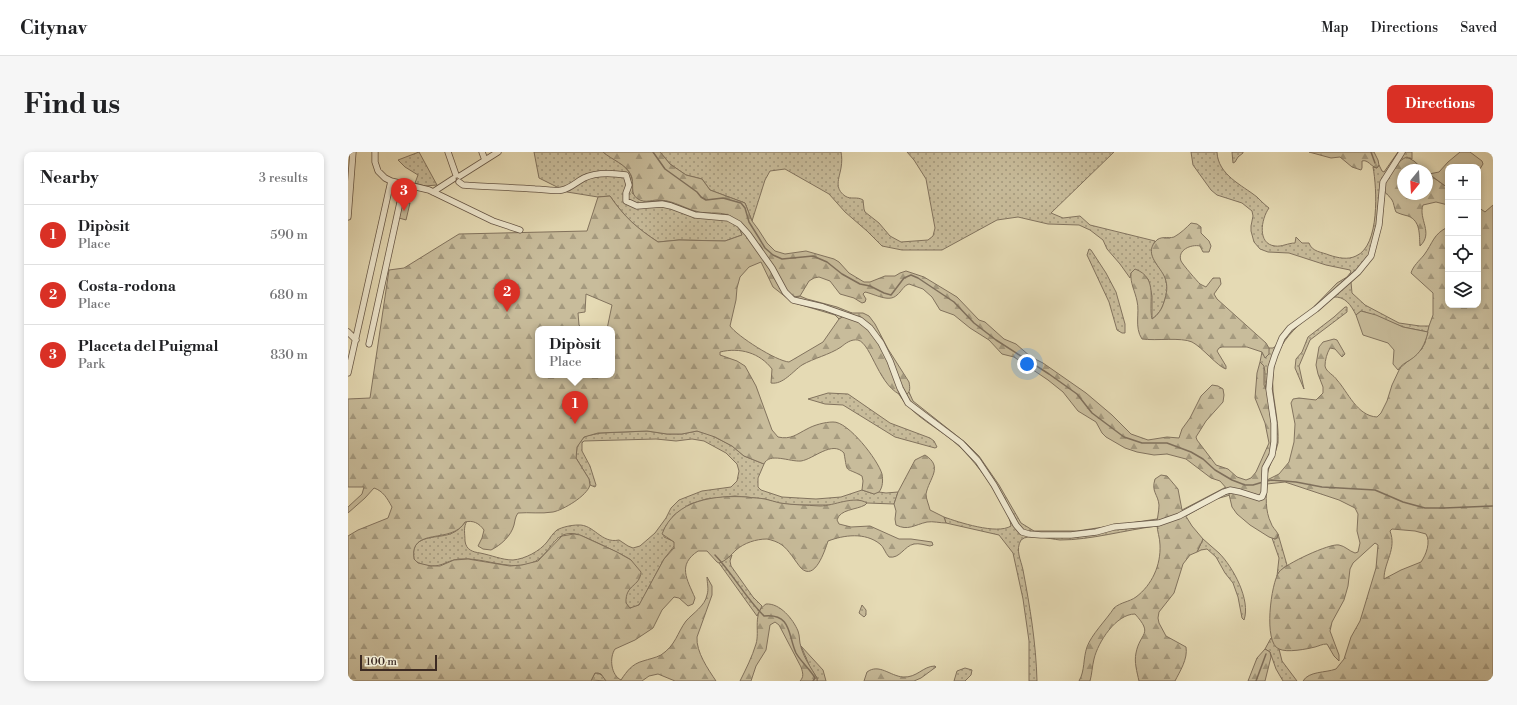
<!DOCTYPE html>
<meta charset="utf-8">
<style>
body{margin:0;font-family:"Libre Bodoni",serif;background:#f6f6f6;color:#202124}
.controls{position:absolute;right:12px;top:12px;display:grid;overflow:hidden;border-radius:8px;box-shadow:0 2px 6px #0003}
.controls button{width:36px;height:36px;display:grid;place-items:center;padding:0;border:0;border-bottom:1px solid #e0e0e0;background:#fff;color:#202124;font:20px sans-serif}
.compass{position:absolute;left:1049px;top:12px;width:36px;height:36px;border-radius:50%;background:#fff;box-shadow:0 2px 6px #0003;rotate:198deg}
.scale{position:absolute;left:12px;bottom:10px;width:77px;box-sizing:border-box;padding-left:4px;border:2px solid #3c2a22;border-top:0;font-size:11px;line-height:14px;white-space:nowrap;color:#3c2a22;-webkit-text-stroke:3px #eee7ce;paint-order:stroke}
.you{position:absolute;left:679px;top:212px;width:14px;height:14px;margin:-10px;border:3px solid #fff;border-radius:50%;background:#1a73e8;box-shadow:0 0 0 6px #1a73e833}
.badge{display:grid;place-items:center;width:26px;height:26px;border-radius:50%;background:#d93025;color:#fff;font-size:13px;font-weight:700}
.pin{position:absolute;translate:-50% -33px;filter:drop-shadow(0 1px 2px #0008)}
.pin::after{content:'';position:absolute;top:21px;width:14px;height:12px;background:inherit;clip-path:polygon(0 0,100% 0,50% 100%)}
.popup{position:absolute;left:187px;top:174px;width:80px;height:52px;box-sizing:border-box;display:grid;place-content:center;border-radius:8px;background:#fff;filter:drop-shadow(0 1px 3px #0005);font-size:13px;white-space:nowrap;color:#757577}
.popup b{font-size:15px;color:#202124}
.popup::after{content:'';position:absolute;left:50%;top:100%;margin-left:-8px;border:8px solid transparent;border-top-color:#fff}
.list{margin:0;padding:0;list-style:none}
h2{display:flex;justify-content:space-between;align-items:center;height:52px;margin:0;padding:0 16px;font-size:17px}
h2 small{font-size:13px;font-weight:400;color:#757577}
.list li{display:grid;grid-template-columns:26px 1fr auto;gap:12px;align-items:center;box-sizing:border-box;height:60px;padding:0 16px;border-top:1px solid #e0e0e0}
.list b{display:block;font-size:15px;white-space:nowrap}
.list p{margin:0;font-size:13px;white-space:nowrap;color:#757577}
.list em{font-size:13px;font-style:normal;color:#757577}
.icon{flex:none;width:22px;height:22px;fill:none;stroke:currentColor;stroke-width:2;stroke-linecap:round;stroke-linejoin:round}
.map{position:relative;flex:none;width:1145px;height:529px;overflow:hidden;border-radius:8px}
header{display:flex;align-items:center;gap:24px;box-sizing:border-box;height:56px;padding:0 20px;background:#fff;border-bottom:1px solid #e0e0e0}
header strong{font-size:19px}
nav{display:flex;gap:22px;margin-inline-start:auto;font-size:14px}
.intro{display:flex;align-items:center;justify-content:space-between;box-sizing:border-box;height:96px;padding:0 24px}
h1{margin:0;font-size:28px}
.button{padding:10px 18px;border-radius:8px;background:#d93025;color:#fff;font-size:14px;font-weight:700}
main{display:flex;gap:24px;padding:0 24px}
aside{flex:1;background:#fff;border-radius:8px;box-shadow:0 2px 6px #0003}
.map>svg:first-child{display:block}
</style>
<header>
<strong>Citynav</strong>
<nav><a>Map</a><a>Directions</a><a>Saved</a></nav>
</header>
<div class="intro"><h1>Find us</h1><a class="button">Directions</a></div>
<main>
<aside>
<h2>Nearby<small>3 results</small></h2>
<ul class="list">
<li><span class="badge">1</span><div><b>Dipòsit</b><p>Place</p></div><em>590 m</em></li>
<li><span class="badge">2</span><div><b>Costa-rodona</b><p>Place</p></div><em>680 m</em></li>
<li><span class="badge">3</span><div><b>Placeta del Puigmal</b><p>Park</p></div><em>830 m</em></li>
</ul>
</aside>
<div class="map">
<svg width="1145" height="529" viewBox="0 0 1145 529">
<defs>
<pattern id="grass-dots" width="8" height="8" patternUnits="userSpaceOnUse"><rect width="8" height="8" fill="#c8bc9b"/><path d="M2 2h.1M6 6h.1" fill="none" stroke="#a4997e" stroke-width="1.8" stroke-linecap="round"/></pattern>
<pattern id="forest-firs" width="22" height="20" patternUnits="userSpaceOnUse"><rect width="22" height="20" fill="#c8bc9b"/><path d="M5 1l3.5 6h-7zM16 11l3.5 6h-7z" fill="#a4997e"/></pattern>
</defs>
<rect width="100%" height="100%" fill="#e5dab4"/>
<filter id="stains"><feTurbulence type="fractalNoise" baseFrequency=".005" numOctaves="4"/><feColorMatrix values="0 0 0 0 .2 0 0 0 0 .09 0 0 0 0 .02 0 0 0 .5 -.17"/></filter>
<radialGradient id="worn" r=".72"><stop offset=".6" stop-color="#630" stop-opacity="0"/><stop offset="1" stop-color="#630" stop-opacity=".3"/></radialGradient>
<path fill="url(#grass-dots)" stroke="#82735e" d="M71 0 89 33 77 34 67 31 70 23 57 15 50 8Z
M186 0H255L276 14 282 21 286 33 284 41 297 50 315 48 349 60 383 64 388 68 394 83 377 89 331 88 310 90C289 76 277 66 262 44L250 45 219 40 191 26Z
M312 0H493C494 5 494 10 493 16 491 27 486 36 497 44 503 48 509 44 515 48L516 57 517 60 531 71 542 84 553 90 580 88 585 84 587 76 578 27 566 8 559 0H766L703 61 715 66 732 64 742 73 807 89C798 105 811 112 817 125 820 134 819 141 816 150 814 157 810 163 804 167V144L800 127 783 121 782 126 772 112 759 97 755 88 742 78 731 73 700 72 670 65 649 68 594 98H554L534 94 519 79 497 60 481 42 437 17 422 19 417 28 404 69 397 51 362 38 354 27 338 23 322 12Z
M843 0H869C870 23 894 33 909 45 913 49 917 53 921 56 913 67 909 92 927 94 934 95 940 91 947 91L948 85 954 91H961C964 100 974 100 981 103 990 106 1000 108 1008 104 1032 94 1029 36 1025 15L1029 16 1031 13 1034 19 1036 20 1050 0H1064V7L1061 6 1036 37 1032 78 1021 110 1003 130 1004 141 1017 153 1051 171 1072 174H1081L1080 180 1055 175 1017 160 1013 159 1008 163C1003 153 997 144 985 145 951 174 921 188 925 239 927 256 931 274 930 291 928 302 921 312 919 323L920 307 923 295 919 239C914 230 921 216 912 210L914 200 917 205 920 202 921 196H925L928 194 989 131 999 125 1003 120 1002 118 978 113 941 101 920 100 912 97 906 90 903 79V74L905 64 904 59 894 51 869 43 863 38 845 13Z
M884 0H895V1L890 5 887 10 885 11Z
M741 97 743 98 758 121 768 140 777 172V181H774L769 178 761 150 739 103Z
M452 144 459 147 489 155 504 161 491 167 487 163 450 152 439 146Z
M997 155H999V160L962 188 951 214 956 237 947 216 948 207 954 200 960 185 986 165Z
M561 240 565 249 618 291 631 304 651 333 673 371 686 379H729L809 367V374C777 378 743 388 712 388 702 387 680 381 673 388 667 398 673 408 675 418 682 455 688 491 689 529H681V489L675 447 665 401 651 383 598 371 596 365C610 370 649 383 663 374 662 364 654 352 649 343 639 326 626 309 612 295 592 276 564 265 550 241L553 243 559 242Z
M480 241 500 242 542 271 582 286 586 289 589 295 587 296 547 285 495 253 477 252 460 247Z
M299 279 319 282H334L349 279 361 282 384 294 396 304 416 312 410 326V335L413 338 434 345 468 347 493 345 514 338 523 341 531 340 538 341 550 340 546 352 519 351 510 348 483 353H447L430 351 417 347 387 344 358 347 342 352 326 363 316 377V385L327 390V393L316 407 293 450C290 454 287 455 282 456 270 445 283 436 290 428 288 422 286 413 283 408 280 405 236 384 231 383 226 381 220 381 215 383 202 389 199 407 181 412 158 418 135 405 111 407 96 409 93 417 76 413 72 411 69 411 66 407 61 382 88 387 102 382 108 380 114 375 117 370L119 369C115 375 117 382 117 389 118 398 125 400 132 401 143 403 154 408 165 408 177 407 192 399 199 390 202 386 205 381 209 378 214 375 224 373 230 373 246 372 253 392 271 388L280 394 285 396 292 394 307 381 318 366 323 356 331 348 354 339 383 335 389 329 391 319 389 312 378 301 356 289 344 287 328 289 308 287 236 289 234 291V299L242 314 248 333 247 335 242 333 241 327 228 306 229 295 234 287 238 284 253 281Z
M878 335 882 343 868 347 838 364 834 358Z
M930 382 939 413 932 419 929 424 931 406 924 386 927 387 929 386Z
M855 387C860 392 866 396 871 401 885 415 903 448 896 468L894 466 890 445 885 431 877 421 868 405 859 397 853 398 849 400Z
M384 403 382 409 383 414 405 445 414 454 409 464 371 411Z
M514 453 518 458V463L516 465 511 461Z
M923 486 931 497 934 509 949 529H935L928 517 922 500 917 497Z
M453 494 475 518 478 529H469V526L462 515Z
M617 516 624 518 623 523 617 529H606L609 519Z
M247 521H250L255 524 258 529 243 528Z"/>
<path fill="url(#forest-firs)" stroke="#82735e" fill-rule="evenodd" d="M255 0H312L322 12 338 23 354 27 362 38 397 51 404 69 410 77 419 91 427 99 437 102 458 99 486 107 491 110 501 121 516 130H522L537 124H547L552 121 558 119 576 125 609 145 631 168 637 170 656 187 668 192 683 205 695 211 738 241 764 263 783 282 800 288 819 285 831 286 834 277 842 266 853 244 864 233 870 234 875 237 876 243 875 250 858 269 848 285 849 288 868 313 880 317 889 325 898 328 903 326 908 320 921 291 917 271 907 246 909 221 912 210 916 214V233L919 239 924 274 923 295 920 307 919 328 931 322 941 310 946 290 947 272 943 251 945 247 951 246 968 248 975 241V235L970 222 968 213 971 195 975 190 986 187 989 188 997 202 994 205 987 197 982 196C979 201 977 208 977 214 978 220 986 223 989 228 1000 240 1009 264 1029 265L1033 261 1039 249 1044 233 1052 216 1073 198 1077 191 1081 174 1085 163V141L1063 121C1065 114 1071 109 1076 103 1085 91 1085 82 1100 75V153H1130V55L1137 60 1145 53V529H955C961 519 977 521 988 517L996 507 1003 485 1012 469 1028 416 1030 393 1027 391 1005 411 1002 417 1000 434 996 448 984 470 982 479 991 503V509L986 504 979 492C974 492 971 494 967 495 959 497 939 501 931 497 915 491 923 431 931 420 937 412 982 391 991 393 997 394 1001 399 1007 401L1010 400 1012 391 1009 379 1010 362 1007 356 991 348 937 330 919 332C918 344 917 359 923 371 924 375 928 378 930 382L929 386 927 387 921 385 902 373 889 362 884 355 880 338 872 329 863 326 838 307 819 302 806 303 789 300 777 296 758 285 754 281 748 270 730 259 715 240 700 228 666 205 654 202 641 188 622 176 606 163 592 158 584 145 575 137 561 132C555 134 554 139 549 143 541 151 527 142 517 140L515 142 518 147 517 150 514 151 506 146 492 142 482 129 471 125 466 126 461 129 452 144 439 146 425 135 413 110 401 115 392 125 389 136 388 148 382 174C389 184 428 209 441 210L475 190 491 167 501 161H515L521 164 527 172 540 197 561 230C562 236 563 241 556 244 531 237 524 192 510 188 503 187 498 191 493 195 481 203 466 206 454 213 445 219 435 233 423 231L424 217C412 201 392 195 372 200V203L389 209 397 214 408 234 424 278 430 285C443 288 449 282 459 277 466 273 477 270 485 270 500 269 530 308 534 322 535 328 535 335 531 340L526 342 514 338 515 329 514 324C496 314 500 323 496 301 484 288 466 307 453 309 442 310 421 300 416 312L396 304 384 294 367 285 349 279 334 282H319L299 279 250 281 236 285 229 295 228 306 241 327 242 333C239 344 215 358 205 360 193 362 181 360 170 361 167 365 167 369 166 373 163 384 153 393 143 398L135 397 130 394 134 386 136 378C131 371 125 368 117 370 104 393 61 374 66 407L70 411 83 414H92L106 408 120 407 162 414 174 413 190 409 214 384 226 382 232 383 269 400 283 408 293 420C292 435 277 432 278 451L282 456 291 453 316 407 326 396V390L314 382C327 347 368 343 399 345 405 346 412 346 417 347 422 348 427 350 432 351 445 353 458 353 472 354 486 354 506 343 519 351L517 353C508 358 492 357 489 368L491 372 503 375 522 374 551 387H563L584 390 585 393 582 394C577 393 571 391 566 392 556 394 552 407 541 405 537 401 536 395 532 392 517 380 496 383 480 389 477 398 467 430 453 416 447 409 441 398 434 393 430 390 424 388 419 387 408 387 396 391 388 398 383 403 378 409 371 411L369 410 359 399H350C329 413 339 427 347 446L345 452 340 454 331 446 326 445 314 458 305 476 287 488 267 497C261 506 263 523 273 528 279 519 284 512 295 509 301 507 307 506 313 503 328 493 329 481 338 469 345 461 357 454 359 443 361 437 359 431 359 425L364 434V443L349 485C348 500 360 517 368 529H327L310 522 301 524 294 529H258L253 522 250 521H247L243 529H0V384L10 378 40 366 44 355C39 346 35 339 26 336L17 346 0 361V355L14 342 16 335H0V247L22 246 41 118 56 116 111 82 239 79 250 45 262 44C277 66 289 76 310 90L331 88 377 89 394 83C392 77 390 68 384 65 375 59 361 62 351 60 338 57 326 49 313 48 305 47 298 52 290 47 281 42 287 31 283 23 278 12 264 8 255 0ZM238 142 264 153 259 177H264V223H190V177H234L231 173 230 161 237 160ZM1044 377 1067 379 1078 382C1083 390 1078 403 1073 410L1053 418 1036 427C1036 410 1049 397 1042 379Z
M961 0H1026L1030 8 1031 13 1029 16C1023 15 1020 7 1014 9V16L1013 18 1004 15 992 5 983 6Z
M1059 5 1066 9 1076 18H1055V42H1079V21L1100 36V53L1088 50 1075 53C1070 67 1086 81 1072 94 1071 83 1073 69 1060 64 1056 63 1052 62 1048 60 1046 56 1046 51 1044 48 1042 44 1037 42 1036 38 1036 28 1049 8 1059 5Z
M843 71 849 72 853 75V81L861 89 863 94 861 100H855L852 94C843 92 829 98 833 109 835 113 849 129 852 132 854 133 856 134 858 135L865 126H872L873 132 866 142 869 147 918 191 921 196V202L917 206 914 200 899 195H874L871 196 869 199 878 214V217C870 215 854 195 844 190 833 185 808 189 794 187 786 175 792 161 789 149 787 139 782 131 783 121L787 117C811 126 800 149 804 167 810 163 814 157 816 150 819 141 820 134 817 126 813 115 796 103 807 90 812 83 820 87 826 85 833 81 838 76 843 71Z
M577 303C596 315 581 326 578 342 578 347 581 353 582 358L596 365 598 371C592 371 585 369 579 370 566 373 560 379 548 373L547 367 548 359 546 352 550 340 567 308Z
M813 323 819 324 830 337 834 358 844 374 855 387 849 400 842 403 835 412 826 441 811 460 810 466 811 471 818 484 838 495C840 507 832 519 827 529H791C789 520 786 510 788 501 792 480 806 483 787 462 768 462 750 490 746 507 744 515 744 522 742 529H731C737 519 735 506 739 495 743 483 759 467 766 456 773 450 781 450 788 445 804 433 813 413 812 393 812 386 809 379 809 372 809 366 811 360 811 353 810 342 803 340 807 327Z
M418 452C432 451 445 467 450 479 452 484 451 490 453 495 456 506 463 516 469 526V529H452C456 525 455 521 453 515L431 473 427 470 422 473 418 498 408 514 403 529H392C398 517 404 505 408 492 412 479 404 461 418 452Z
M917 497 922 500 923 505 917 529H900L909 506Z
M587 514 588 515 573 526 566 529H516L519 520C531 511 542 524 555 525 569 526 575 514 587 514Z"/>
<path fill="#c8bc9b" stroke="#82735e" d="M1112 0H1122L1134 9 1135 12 1130 20V15H1100V36L1081 22 1091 20 1100 10Z
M58 50 62 51 58 68 51 66 54 51 57 52Z
M1013 159 1028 163 1055 175 1080 180C1077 192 1073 201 1062 208 1057 211 1053 213 1050 218L1045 212 1046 198 1040 191 1015 183 1008 163Z"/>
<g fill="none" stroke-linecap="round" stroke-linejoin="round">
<path stroke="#7f705c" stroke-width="1.5" d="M305 0 317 17 349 40 353 45 358 48 375 46 393 51 397 56 401 70 411 86 417 96 425 103 434 107 465 104 479 110 494 122 512 132 522 134 536 141 543 143 556 126 563 123 570 126 606 150 626 171 648 188 701 222 729 242 744 261 776 285 794 291H819L843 300 855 307 867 318 884 328 897 333H905L915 330
M1023 0 1027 11
M919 329 923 328 948 330 974 335 1027 338 1055 350 1077 356H1096L1145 354
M367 403C385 422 397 445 416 464 444 461 440 484 448 501 453 510 462 517 467 526L465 529
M908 529 918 502"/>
<defs>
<path id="minor" d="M27 0V10L30 19 37 26 43 29 81 38 145 69 172 78
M100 0 108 23
M134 0 137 8
M112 24 150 0
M111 30 115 33C139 35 163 35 187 37 196 37 205 40 214 38 223 36 228 30 236 26 248 20 265 21 278 23L281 33 278 41V49L289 54 314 52 323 54 347 63 380 66 391 72 400 82 424 116 437 140 445 148 475 155 512 168 522 176 533 191 542 209 552 236 560 251 613 291 630 309 646 333 668 373 674 380 681 382 693 383H723L748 380 766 375 811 371 831 364 876 340 882 338 892 340 911 346 914 345 916 340 917 316 924 303 926 290V271L921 237 923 215 927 203 934 186 942 176 968 157 1010 120 1023 104 1031 73 1035 30 1054 0
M85 40 105 27
M0 65 5 0
M0 180 8 188
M21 192 56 32
M0 221 43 29"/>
</defs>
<use href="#minor" stroke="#665646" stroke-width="7"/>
<use href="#minor" stroke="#eee7ce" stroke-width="5.5"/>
</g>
<rect width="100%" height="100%" filter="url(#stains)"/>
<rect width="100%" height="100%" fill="url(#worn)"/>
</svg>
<div class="controls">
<button>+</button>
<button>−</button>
<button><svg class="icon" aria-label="locate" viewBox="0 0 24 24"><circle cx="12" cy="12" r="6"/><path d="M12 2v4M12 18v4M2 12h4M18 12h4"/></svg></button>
<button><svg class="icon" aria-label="layers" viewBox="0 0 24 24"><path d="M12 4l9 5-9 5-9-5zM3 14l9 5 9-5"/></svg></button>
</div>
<svg class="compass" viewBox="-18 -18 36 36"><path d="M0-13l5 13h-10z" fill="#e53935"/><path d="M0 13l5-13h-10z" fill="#757577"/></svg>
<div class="scale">100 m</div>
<div class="you"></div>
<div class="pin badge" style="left:227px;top:272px">1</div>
<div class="popup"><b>Dipòsit</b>Place</div>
<div class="pin badge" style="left:159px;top:160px">2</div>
<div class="pin badge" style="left:56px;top:59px">3</div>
</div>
</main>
